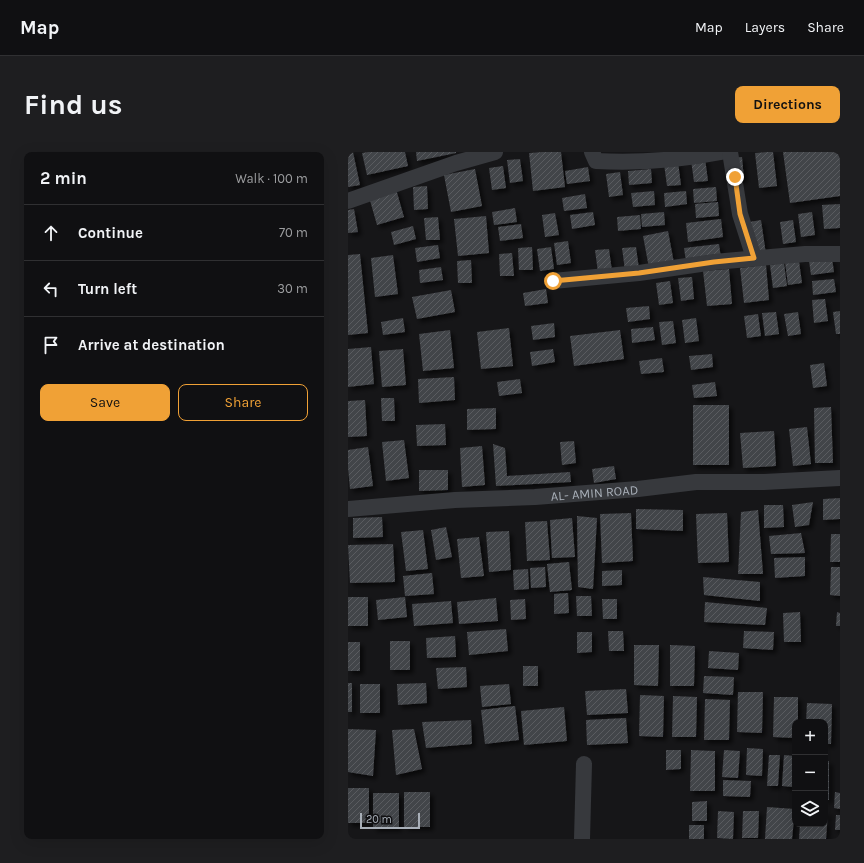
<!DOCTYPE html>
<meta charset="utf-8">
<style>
body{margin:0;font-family:Karla,sans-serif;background:#1e1e20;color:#f1f3f6}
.controls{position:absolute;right:12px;bottom:12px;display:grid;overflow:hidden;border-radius:8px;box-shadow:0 4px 16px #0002}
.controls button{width:36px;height:36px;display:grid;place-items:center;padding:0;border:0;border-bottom:1px solid #303032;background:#101012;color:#f1f3f6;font:20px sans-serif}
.scale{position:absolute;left:12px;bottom:10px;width:60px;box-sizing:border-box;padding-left:4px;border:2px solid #a8afb8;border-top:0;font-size:11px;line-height:14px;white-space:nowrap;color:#a8afb8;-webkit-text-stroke:3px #111113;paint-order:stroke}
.stop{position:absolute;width:12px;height:12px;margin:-9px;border:3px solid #f0a136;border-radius:50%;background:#fff}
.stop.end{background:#f0a136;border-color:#fff;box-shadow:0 1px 4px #0008}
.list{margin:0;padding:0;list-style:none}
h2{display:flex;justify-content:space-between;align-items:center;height:52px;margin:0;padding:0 16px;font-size:17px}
h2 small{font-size:13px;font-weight:400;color:#9c9d9f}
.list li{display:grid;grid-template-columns:26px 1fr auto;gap:12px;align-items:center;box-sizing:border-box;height:56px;padding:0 16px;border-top:1px solid #303032}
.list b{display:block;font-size:15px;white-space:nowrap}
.list em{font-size:13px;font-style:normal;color:#9c9d9f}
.actions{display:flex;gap:8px;padding:12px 16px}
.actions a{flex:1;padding:9px 0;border:1px solid #f0a136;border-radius:8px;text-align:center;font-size:14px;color:#f0a136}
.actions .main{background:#f0a136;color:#111}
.icon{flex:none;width:22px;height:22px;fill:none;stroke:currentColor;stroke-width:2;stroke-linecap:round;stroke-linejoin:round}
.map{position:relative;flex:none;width:492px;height:687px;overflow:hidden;border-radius:8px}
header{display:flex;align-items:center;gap:24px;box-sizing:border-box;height:56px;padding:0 20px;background:#101012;border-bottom:1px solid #303032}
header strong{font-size:19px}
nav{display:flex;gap:22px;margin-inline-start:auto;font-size:14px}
.intro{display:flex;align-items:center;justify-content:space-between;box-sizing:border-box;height:96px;padding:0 24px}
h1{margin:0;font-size:28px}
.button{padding:10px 18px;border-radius:8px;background:#f0a136;color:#111;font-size:14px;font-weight:700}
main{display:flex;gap:24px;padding:0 24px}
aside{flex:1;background:#101012;border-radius:8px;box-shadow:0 4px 16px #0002}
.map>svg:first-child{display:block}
</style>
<header>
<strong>Map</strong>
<nav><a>Map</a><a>Layers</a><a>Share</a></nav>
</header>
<div class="intro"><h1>Find us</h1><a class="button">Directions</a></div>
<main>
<aside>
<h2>2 min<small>Walk · 100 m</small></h2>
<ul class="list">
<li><svg class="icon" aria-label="ahead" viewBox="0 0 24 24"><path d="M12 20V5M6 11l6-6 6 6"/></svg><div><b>Continue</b></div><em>70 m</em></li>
<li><svg class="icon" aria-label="left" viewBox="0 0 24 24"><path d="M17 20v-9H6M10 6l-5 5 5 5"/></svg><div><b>Turn left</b></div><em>30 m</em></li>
<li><svg class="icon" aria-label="arrive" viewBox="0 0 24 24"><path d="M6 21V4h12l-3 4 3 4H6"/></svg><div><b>Arrive at destination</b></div></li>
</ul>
<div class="actions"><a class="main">Save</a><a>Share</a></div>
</aside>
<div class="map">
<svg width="492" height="687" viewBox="0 0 492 687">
<defs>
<pattern id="building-hatch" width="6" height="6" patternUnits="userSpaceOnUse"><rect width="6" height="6" fill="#424448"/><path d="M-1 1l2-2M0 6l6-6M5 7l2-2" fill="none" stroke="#5a5c60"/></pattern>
<filter id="shadow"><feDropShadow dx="3.5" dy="3.5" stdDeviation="2" flood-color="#0009"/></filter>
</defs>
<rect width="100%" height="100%" fill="#161618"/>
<path fill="url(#building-hatch)" filter="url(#shadow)" d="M0 0H5L12 33 0 35Z
M20 0H57L60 14 19 23 14 1Z
M68 0H108V1L69 9Z
M194 0H213L217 35 185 39 181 1Z
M419 0H425L429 34 411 36 407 1Z
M435 0H491L492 7V44L442 51Z
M394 5 396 27 383 29 380 6Z
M357 6 360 29 346 30 343 8Z
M172 7 175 29 162 31 159 8Z
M330 10 333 33 319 34 316 12Z
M155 14 158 36 144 38 141 16Z
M240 15 242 29 219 32 217 19Z
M127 17 134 54 103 60 96 23Z
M303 17 304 31 281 33 280 19Z
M272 20 275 43 261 45 258 22Z
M79 34 80 57 66 58 65 35Z
M368 35 369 49 346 51 345 37Z
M48 37 56 65 29 73 21 45Z
M306 39 307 53 285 55 283 41Z
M338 39 339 52 317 55 316 41Z
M237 42 239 56 216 59 214 46Z
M370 50 371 64 348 66 347 52Z
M492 52V76L476 77 474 53Z
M167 56 169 70 146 73 144 60Z
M6 57 10 80 0 81V58Z
M245 60 247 73 224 77 222 63Z
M316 60 317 73 294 75 293 62Z
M464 60 467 83 453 85 450 62Z
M207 61 211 83 197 85 194 63Z
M292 63 293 77 270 79 269 65Z
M138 64 141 101 110 104 106 67Z
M90 65 92 88H78L76 66Z
M373 67 375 85 340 90 338 71Z
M413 68 418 102 400 105 395 71Z
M445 68 448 90 435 92 432 70Z
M173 72 175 86 152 89 150 75Z
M65 74 68 87 46 93 43 80Z
M320 79 326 111 301 116 295 84Z
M220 89 223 111 209 113 206 91Z
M371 92 373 106 338 110 336 96Z
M90 93 92 106 69 110 67 96Z
M184 95 185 118H171L170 96Z
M203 95 206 117 192 119 189 97Z
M288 95 291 117 277 119 274 96Z
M261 97 264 119 250 121 247 98Z
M164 101 166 124H152L151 102Z
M12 102 20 181 0 183V103Z
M45 103 50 142 27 145 23 106Z
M484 106 486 120 463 123 461 109Z
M123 108 124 131H110L109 109Z
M451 109 454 131 440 133 437 110Z
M436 111 439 134 425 136 422 113Z
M418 113 421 148 396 151 392 116Z
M93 115 95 128 72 131 71 118Z
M381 117 384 152 359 154 355 119Z
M344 125 346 147 333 149 330 126Z
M486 127 488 140 465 143 464 129Z
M322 129 325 151 311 153 308 131Z
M198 137 200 151 177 154 175 141Z
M103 138 107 160 69 167 64 145Z
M477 147 480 169 466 171 464 148Z
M301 154 302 167 280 170 278 156Z
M492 159V182H488L485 160Z
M428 160 431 182 417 184 414 161Z
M450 160 453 182 440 184 436 162Z
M410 162 413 184 399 186 396 164Z
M55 166 57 180 35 183 33 170Z
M348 166 351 189 337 191 334 168Z
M325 169 328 191 314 193 311 170Z
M206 171 207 185 185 188 183 174Z
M305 175 307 188 284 191 283 177Z
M161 176 165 214 133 217 129 180Z
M102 178 106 216 75 219 71 182Z
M272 178 276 207 226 214 222 184Z
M23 195 26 232 0 235V197Z
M55 197 58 233 34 235 31 199Z
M205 197 207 210 184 214 182 200Z
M364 202 365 215 343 218 341 204Z
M314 206 316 220 293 222 291 209Z
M476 211 479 234 465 236 462 213Z
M106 225 107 248 71 251 70 227Z
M172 227 174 241 151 244 149 230Z
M367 230 369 244 346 246 344 233Z
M33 246H46L47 269H34Z
M17 248 19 284 0 285V249Z
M345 253H381V313H345Z
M483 255 485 311H467L466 256Z
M148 256V277L119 278V257Z
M97 272 98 293 69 294 68 273Z
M459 275 463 312 445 314 441 277Z
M426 279 428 314 395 316 392 281Z
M56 288 61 326 38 329 34 290Z
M226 289 228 311 214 313 212 290Z
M145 292 157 296 159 324 222 320 223 330 148 334Z
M134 294 137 333 114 335 112 296Z
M20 295 25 334 2 337 0 316V298Z
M266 314 268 327 246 331 244 317Z
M71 318H100V338L71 339Z
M492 346V367L475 368V347Z
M465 350 461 373 447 375 444 353Z
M416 353H435L436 375 416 376Z
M288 357 335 358V379L288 377Z
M410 358 415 422H390L393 360Z
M283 361 285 409 254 411 252 362Z
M379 361 381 410 350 411 348 362Z
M229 364 249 366 245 437 230 435Z
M34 365 35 385 5 386V366Z
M224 366 227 405 204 406 202 368Z
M199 369 202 408 179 409 177 370Z
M98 375 104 405 88 408 83 378Z
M75 378 80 417 58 419 53 380Z
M161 379 163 418 141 420 138 380Z
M453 381 457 401 423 402 421 384Z
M483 382H492V410H482Z
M131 385 136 424 113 426 109 387Z
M45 392 47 430 2 431 0 393Z
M457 405V424L427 426 426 406Z
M221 410 224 438 202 440 199 412Z
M197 415 198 435 183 436 182 416Z
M483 415H492V444L482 443Z
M180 417 181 437 166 438 165 418Z
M274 418V433L254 434V419Z
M84 421 86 442 57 444 55 424Z
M355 425 412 430V449L356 443Z
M220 441 221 461 206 462V442Z
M228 444H243L244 464H229Z
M0 445H20V474H0Z
M57 445 59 465 30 468 28 448Z
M148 446 150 469 111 472 109 450Z
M177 447 178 467 163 468 162 448Z
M254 447H269V467H255Z
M103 449 105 471 66 474 64 452Z
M357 450 419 456 417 473 356 470Z
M452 460 453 490H436L435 461Z
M489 460 492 461V474H488Z
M158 477 160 499 121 503 119 480Z
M260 479H275L276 499H261Z
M396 479 426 480 425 498 395 496Z
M229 480H244V500L229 501Z
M107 484 108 505 79 506 78 486Z
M42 489H62V518H42Z
M0 490H12V519H0Z
M286 493H311L310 534 286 533Z
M322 493 347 494 346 534H322Z
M361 499 391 501 390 518 360 516Z
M175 514H190V534H175Z
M118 515 119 535 90 537 88 516Z
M356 524 386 525 385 543 355 541Z
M0 531H4V560H0Z
M78 531 79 551 50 553 49 532Z
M12 532H32V561H12Z
M161 532 163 552 134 555 132 534Z
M278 537 280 561 239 563 237 539Z
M390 540H415L414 581 389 580Z
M292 543 316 544 315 585 291 584Z
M325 544 349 545 348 585H324Z
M426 545H450V570H447V586L425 585Z
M357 547 382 548 381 588H356Z
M459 551 484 552 483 592H477V570H458Z
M167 554 171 588 137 592 133 558Z
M216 555 219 589 176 593 173 559Z
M278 566 280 591 239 593 238 568Z
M123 568 124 592 78 596 74 570Z
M0 577 28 578 25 624 0 620Z
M66 577 74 617 48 623 44 578Z
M399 596 415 597 414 624 398 623Z
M318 598H333V617L318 618Z
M343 598 367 599V639H342Z
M376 598 392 599 390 626 374 625Z
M421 603H432L430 634H419Z
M436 603 447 604 445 635 434 634Z
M477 609H481V648H477Z
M375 628 403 629 402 645 375 644Z
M0 636H21V671H0Z
M56 640H82V675H56Z
M487 640 492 641V657L486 656Z
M25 641H51V676H25Z
M359 649V669H344V650Z
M419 655 447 657 444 687H417Z
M370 659 386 660 385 687 369 686Z
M395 659H411L410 686H394Z
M477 660H480L478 687H451L452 672H477Z
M488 663H492V678H487Z
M341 673H356V687H341Z"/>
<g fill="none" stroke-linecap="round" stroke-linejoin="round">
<g stroke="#37393d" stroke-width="16">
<path d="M244 0 248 9C288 11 333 8 373 0"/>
<path d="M382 0 392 62 406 106"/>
<path d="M0 49 108 11 147 0"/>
<path d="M205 129 291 121 366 110 457 102H492"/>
<path id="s1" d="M0 357 107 348 187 345 290 337 348 330H416L492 326"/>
<path d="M234 687 236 612"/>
</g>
</g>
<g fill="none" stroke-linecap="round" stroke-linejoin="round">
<path stroke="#f0a136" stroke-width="5" d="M205 129 291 121 366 110 406 106 392 62 387 25"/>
</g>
<g text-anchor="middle" stroke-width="3" stroke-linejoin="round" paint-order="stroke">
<g font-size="13" fill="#a8afb8" stroke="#111113">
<text dy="5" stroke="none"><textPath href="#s1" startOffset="247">AL- AMIN ROAD</textPath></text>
</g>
</g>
</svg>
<div class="controls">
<button>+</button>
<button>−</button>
<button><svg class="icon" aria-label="layers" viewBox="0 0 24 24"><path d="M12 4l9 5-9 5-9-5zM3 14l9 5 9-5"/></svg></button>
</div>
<div class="scale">20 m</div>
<div class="stop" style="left:205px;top:129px"></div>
<div class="stop end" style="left:387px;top:25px"></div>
</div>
</main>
